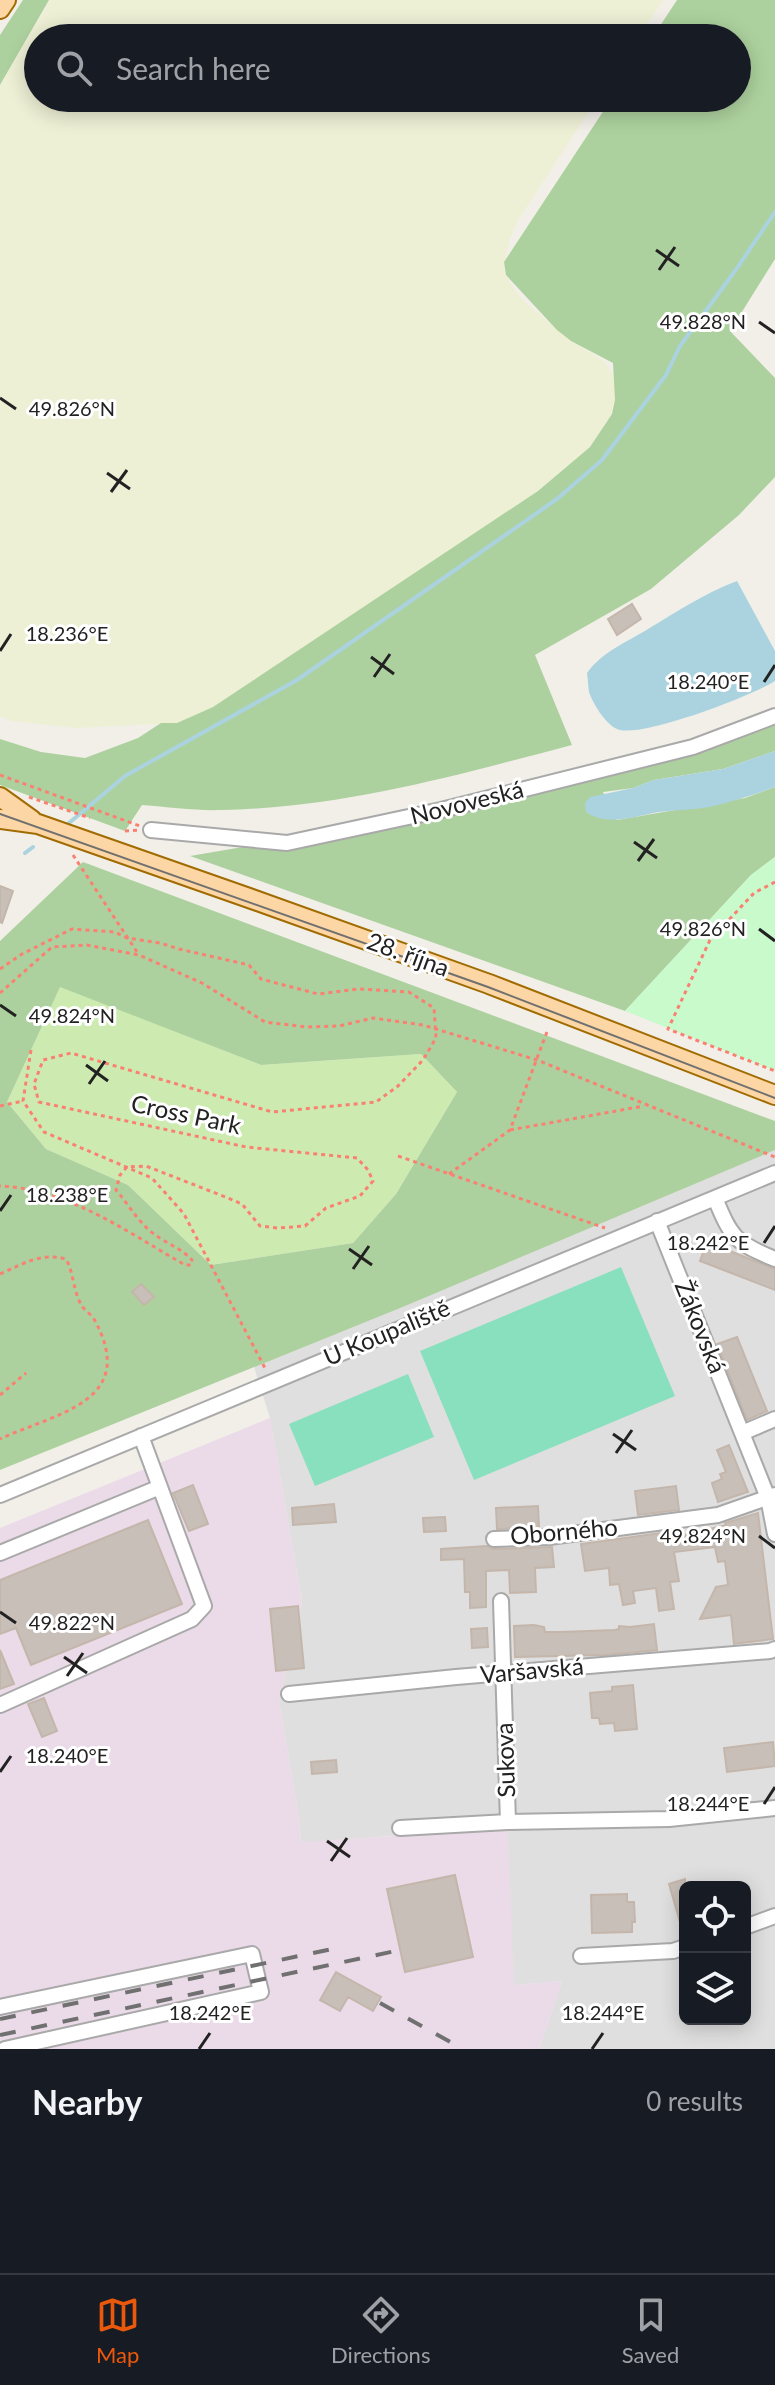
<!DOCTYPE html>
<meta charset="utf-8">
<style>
body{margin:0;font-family:Lato,sans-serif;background:#20242c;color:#f1f3f6}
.controls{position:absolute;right:24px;bottom:24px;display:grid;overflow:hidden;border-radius:12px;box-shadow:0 4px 20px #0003}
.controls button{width:72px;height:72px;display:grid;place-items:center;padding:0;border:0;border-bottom:2px solid #363941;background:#171b24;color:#f1f3f6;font:40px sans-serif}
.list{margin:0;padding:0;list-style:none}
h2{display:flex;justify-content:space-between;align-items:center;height:104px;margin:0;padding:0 32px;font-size:34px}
h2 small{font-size:26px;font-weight:400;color:#9ea1a6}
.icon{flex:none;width:44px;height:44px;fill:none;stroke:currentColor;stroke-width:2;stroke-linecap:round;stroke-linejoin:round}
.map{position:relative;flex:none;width:775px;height:2049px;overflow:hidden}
.search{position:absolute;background:#171b24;box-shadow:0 4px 20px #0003;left:24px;right:24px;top:24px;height:88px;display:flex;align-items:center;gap:20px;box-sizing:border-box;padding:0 28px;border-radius:44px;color:#9ea1a6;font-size:30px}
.sheet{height:224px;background:#171b24}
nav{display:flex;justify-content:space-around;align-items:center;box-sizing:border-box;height:112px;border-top:2px solid #363941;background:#171b24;font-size:22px;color:#9ea1a6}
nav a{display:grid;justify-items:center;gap:4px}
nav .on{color:#ea580c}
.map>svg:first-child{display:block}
</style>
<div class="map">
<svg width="775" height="2049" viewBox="0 0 775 2049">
<rect width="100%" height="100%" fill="#f2efe9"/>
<path fill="#e0dfdf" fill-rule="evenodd" d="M775 1150V2049H539L562 1981 514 1985 427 1833 301 1843 299 1818 279 1701 302 1602 270 1418 254 1367ZM685 1887H745V2019H685Z"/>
<path fill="#ebdbe8" d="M270 1418 302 1602 279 1701 299 1818 301 1842 502 1829 508 1833 514 1985 562 1981 539 2049H0V1528Z"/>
<path fill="#eef0d5" d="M50 0H664L637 38H38V98H598L518 220 510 239 504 262 506 275 514 289 525 302 571 341 604 361 615 377 616 400 612 414 590 447 538 491 291 656 213 707 177 723 75 728 12 721 0 716V85Z"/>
<path fill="#cdebb0" d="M60 986 261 1065 421 1054 457 1092 396 1194 353 1243 211 1265 128 1185 46 1149 7 1102Z"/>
<path fill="#add19e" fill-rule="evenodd" d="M23 0H49L0 85V35Z
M677 0H775V259L730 331 775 378V477L739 515 651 589 535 655 572 745C458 775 341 808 222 810 196 811 169 807 142 805L125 831 0 785V739L41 752 85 758 138 738 161 723H177L213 707 538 491 590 447 612 414 615 400 613 363 571 341 557 330 506 275 504 262 612 98H737V38H652Z
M775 717V751L723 769 654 780 633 788 603 792 617 820 745 798 775 787V857L751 875 625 1011 190 856 444 813Z
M83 862 775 1121V1150L405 1306 0 1470V941ZM60 987 261 1065 421 1054 457 1092 396 1194 353 1243 211 1265 128 1185 46 1149 7 1102Z"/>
<path fill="#c8facc" d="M775 857V1071L625 1011 751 875Z"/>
<path fill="#88e0be" d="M621 1267 675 1396 474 1480 420 1351Z
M408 1374 434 1437 315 1486 289 1424Z"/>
<path fill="#aad3df" d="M737 581 775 651V681C751 696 647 736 620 730 607 727 593 704 589 692 588 686 588 679 587 673 602 652 627 642 648 629 678 611 705 593 737 581Z
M775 751V787C753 795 732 802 709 807 693 810 675 810 659 812 635 816 608 827 586 812L585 803 590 797 633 788 654 780 723 769Z"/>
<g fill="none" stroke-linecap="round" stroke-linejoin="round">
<path stroke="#aad3df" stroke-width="4" d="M63 828 125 776 297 680 557 499 602 460 666 375 680 346 735 271 775 212
M25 853 33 847"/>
</g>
<path fill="#c7bfb8" stroke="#c4b6ab" stroke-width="2" d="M632 604 641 619 617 635 608 619Z
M0 886 13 891 2 923 0 922Z
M707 1242 775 1269V1290L700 1261Z
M141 1284 154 1297 144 1305 132 1292Z
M737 1337 767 1411 747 1420 717 1344Z
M729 1445 748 1492 718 1502 712 1483 722 1479 720 1474 726 1472 717 1450Z
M193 1485 208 1524 189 1531 173 1493Z
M676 1486 679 1510 638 1515 635 1491Z
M334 1504 336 1522 293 1525 292 1508Z
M538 1506 539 1527 497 1529 496 1508Z
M758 1513 773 1639 734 1644 731 1615 700 1619 716 1587 728 1585 725 1561 718 1562 715 1547 674 1552 679 1581 670 1582 674 1609 659 1611 656 1588 633 1591 635 1603 623 1605 619 1584 610 1585 609 1568 585 1571 581 1544 682 1530 685 1535 726 1525 725 1523Z
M445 1517 446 1531 424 1532 423 1518Z
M148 1520 182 1604 31 1665 16 1628 0 1634V1580Z
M487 1546 494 1549 552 1547 554 1567 535 1568 536 1592 510 1593 509 1570 486 1571V1607L470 1608V1592H465L464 1559 441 1560V1549Z
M298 1606 304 1668 276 1671 270 1609Z
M654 1624 657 1650 606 1655 515 1657 514 1626 534 1625 544 1627 545 1632H560L615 1630 619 1629V1626L630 1627Z
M487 1628 488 1647 472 1648 471 1629Z
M0 1650 14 1684 0 1689Z
M633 1685 637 1729 615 1731 614 1723 600 1724 599 1718H592L590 1693 612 1691V1687Z
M44 1698 57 1731 42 1737 28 1704Z
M773 1742 775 1766 727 1772 724 1748Z
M336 1760 337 1772 312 1774 311 1762Z
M455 1875 473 1957 405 1972 387 1889Z
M685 1879V1929H682L669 1884Z
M627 1894V1902H634L635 1922H632V1932L592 1933 591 1895Z
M336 1972 381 1997 373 2011 348 1997 340 2011 320 2000Z"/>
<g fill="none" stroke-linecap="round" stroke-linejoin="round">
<defs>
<path id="minor" d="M151 830 287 843 441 810 693 747 775 716
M715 1198C731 1237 735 1243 775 1259
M657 1221 768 1498 775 1534
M742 1433 775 1419
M0 1495 775 1173
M494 1539 549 1537 718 1515 775 1495
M0 1553 160 1487
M501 1601 508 1822
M289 1694 456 1677 770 1651 775 1649
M0 1705 192 1619 204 1606 141 1436
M400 1828 508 1822 669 1819 775 1808
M745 1927 775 1916
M581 1956 673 1951 685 1947
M0 2007 252 1954 261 1992 5 2049"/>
<path id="major" d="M0 9 6 0
M0 797 32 820
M0 819 38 824 249 898 489 984 775 1095"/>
</defs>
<use href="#minor" stroke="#a9a9a9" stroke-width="18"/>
<use href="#major" stroke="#a06b00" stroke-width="22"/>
<path stroke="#fa8072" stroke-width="3" stroke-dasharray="4 4" stroke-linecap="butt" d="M0 775 140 826
M29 797 90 818
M125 831 139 830
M73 855 139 955
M775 882 754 893 710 940 668 1029 775 1071
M0 969 22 954 72 929 115 932 127 938 160 943 179 949 249 965 261 979 318 994 359 989 409 992 434 1008 436 1038 423 1060 398 1086 376 1102 272 1112 71 1053 43 1060 34 1084 39 1102 246 1147 357 1158 368 1170 373 1181 360 1196 326 1208 305 1226 278 1228 260 1226 242 1204 228 1198 146 1166 127 1167 120 1175 116 1190C129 1205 138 1222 154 1234 166 1243 182 1249 192 1260L191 1265H185C127 1232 69 1189 0 1186
M0 993 52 947 87 945 139 955 202 983 265 1022 306 1027 339 1026 373 1018 423 1025 537 1060 775 1157
M31 1050 23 1101 44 1132 152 1178 184 1214 266 1370
M0 1106 23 1101
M510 1130 644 1106
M398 1156 605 1228
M449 1174 510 1130 548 1029
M0 1274C23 1264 41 1252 66 1259 74 1273 73 1292 82 1306 85 1311 91 1314 94 1319 140 1402 56 1413 0 1439
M0 1395 26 1373"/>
<use href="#minor" stroke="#fff" stroke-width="14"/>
<use href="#major" stroke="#fcd6a4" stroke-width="18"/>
<path stroke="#707070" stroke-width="2" d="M0 814 488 987 775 1098"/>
<path stroke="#707070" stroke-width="4" stroke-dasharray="16 16" stroke-linecap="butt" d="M380 2003 463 2049
M0 2019 332 1949
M0 2035 400 1950"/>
</g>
<path fill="none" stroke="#222" stroke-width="3" d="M656 250 679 266M659 270 675 247M759 322 775 333M0 398 16 409M107 473 130 489M111 492 127 470M0 651 11 634M371 657 394 674M374 677 390 654M764 682 775 665M634 842 657 858M638 861 654 839M759 929 775 941M0 1005 16 1016M86 1065 108 1081M89 1084 105 1061M0 1211 11 1195M764 1243 775 1226M349 1249 372 1265M353 1269 369 1246M613 1434 636 1450M616 1453 632 1430M759 1536 775 1548M0 1612 16 1623M64 1657 87 1673M67 1676 83 1653M0 1772 11 1756M764 1804 775 1787M327 1841 350 1857M331 1861 347 1838M199 2049 210 2033M592 2049 603 2033"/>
<g text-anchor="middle" stroke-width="6" stroke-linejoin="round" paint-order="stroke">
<g font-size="24" fill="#222" stroke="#fff">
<text transform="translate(467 803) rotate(-14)" y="8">Novoveská</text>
<text transform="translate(408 955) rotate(20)" y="8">28. října</text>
<text transform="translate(186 1115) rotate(12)" y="8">Cross Park</text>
<text transform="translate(700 1327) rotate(68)" y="8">Žákovská</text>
<text transform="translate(387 1333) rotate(-23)" y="8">U Koupaliště</text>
<text transform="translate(564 1532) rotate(-5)" y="8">Oborného</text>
<text transform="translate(532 1671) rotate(-5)" y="8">Varšavská</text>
<text transform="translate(506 1760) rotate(-92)" y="8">Sukova</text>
</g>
</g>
<g font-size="20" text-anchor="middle" fill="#222" stroke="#fff" stroke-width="6" stroke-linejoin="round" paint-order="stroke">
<text x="703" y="329">49.828°N</text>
<text x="72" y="416">49.826°N</text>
<text x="67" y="641">18.236°E</text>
<text x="708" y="689">18.240°E</text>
<text x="703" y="936">49.826°N</text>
<text x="72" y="1023">49.824°N</text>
<text x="67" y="1202">18.238°E</text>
<text x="708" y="1250">18.242°E</text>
<text x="703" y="1543">49.824°N</text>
<text x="72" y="1630">49.822°N</text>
<text x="67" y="1763">18.240°E</text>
<text x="708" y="1811">18.244°E</text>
<text x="210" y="2020">18.242°E</text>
<text x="603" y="2020">18.244°E</text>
</g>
</svg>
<div class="controls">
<button><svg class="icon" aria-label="locate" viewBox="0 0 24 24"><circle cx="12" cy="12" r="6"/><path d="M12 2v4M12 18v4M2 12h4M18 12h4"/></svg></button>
<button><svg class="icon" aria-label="layers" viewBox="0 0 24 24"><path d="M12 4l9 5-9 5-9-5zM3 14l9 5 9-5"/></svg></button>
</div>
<div class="search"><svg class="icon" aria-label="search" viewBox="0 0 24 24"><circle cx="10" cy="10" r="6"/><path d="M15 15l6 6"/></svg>Search here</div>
</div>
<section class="sheet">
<h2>Nearby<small>0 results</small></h2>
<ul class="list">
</ul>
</section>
<nav>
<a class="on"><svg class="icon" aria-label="map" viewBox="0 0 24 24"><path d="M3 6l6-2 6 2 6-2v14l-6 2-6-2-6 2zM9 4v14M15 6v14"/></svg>Map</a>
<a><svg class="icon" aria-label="directions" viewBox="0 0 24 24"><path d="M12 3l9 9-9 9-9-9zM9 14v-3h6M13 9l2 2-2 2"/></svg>Directions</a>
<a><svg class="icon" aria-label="saved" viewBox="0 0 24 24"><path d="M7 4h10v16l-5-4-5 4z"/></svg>Saved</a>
</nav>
